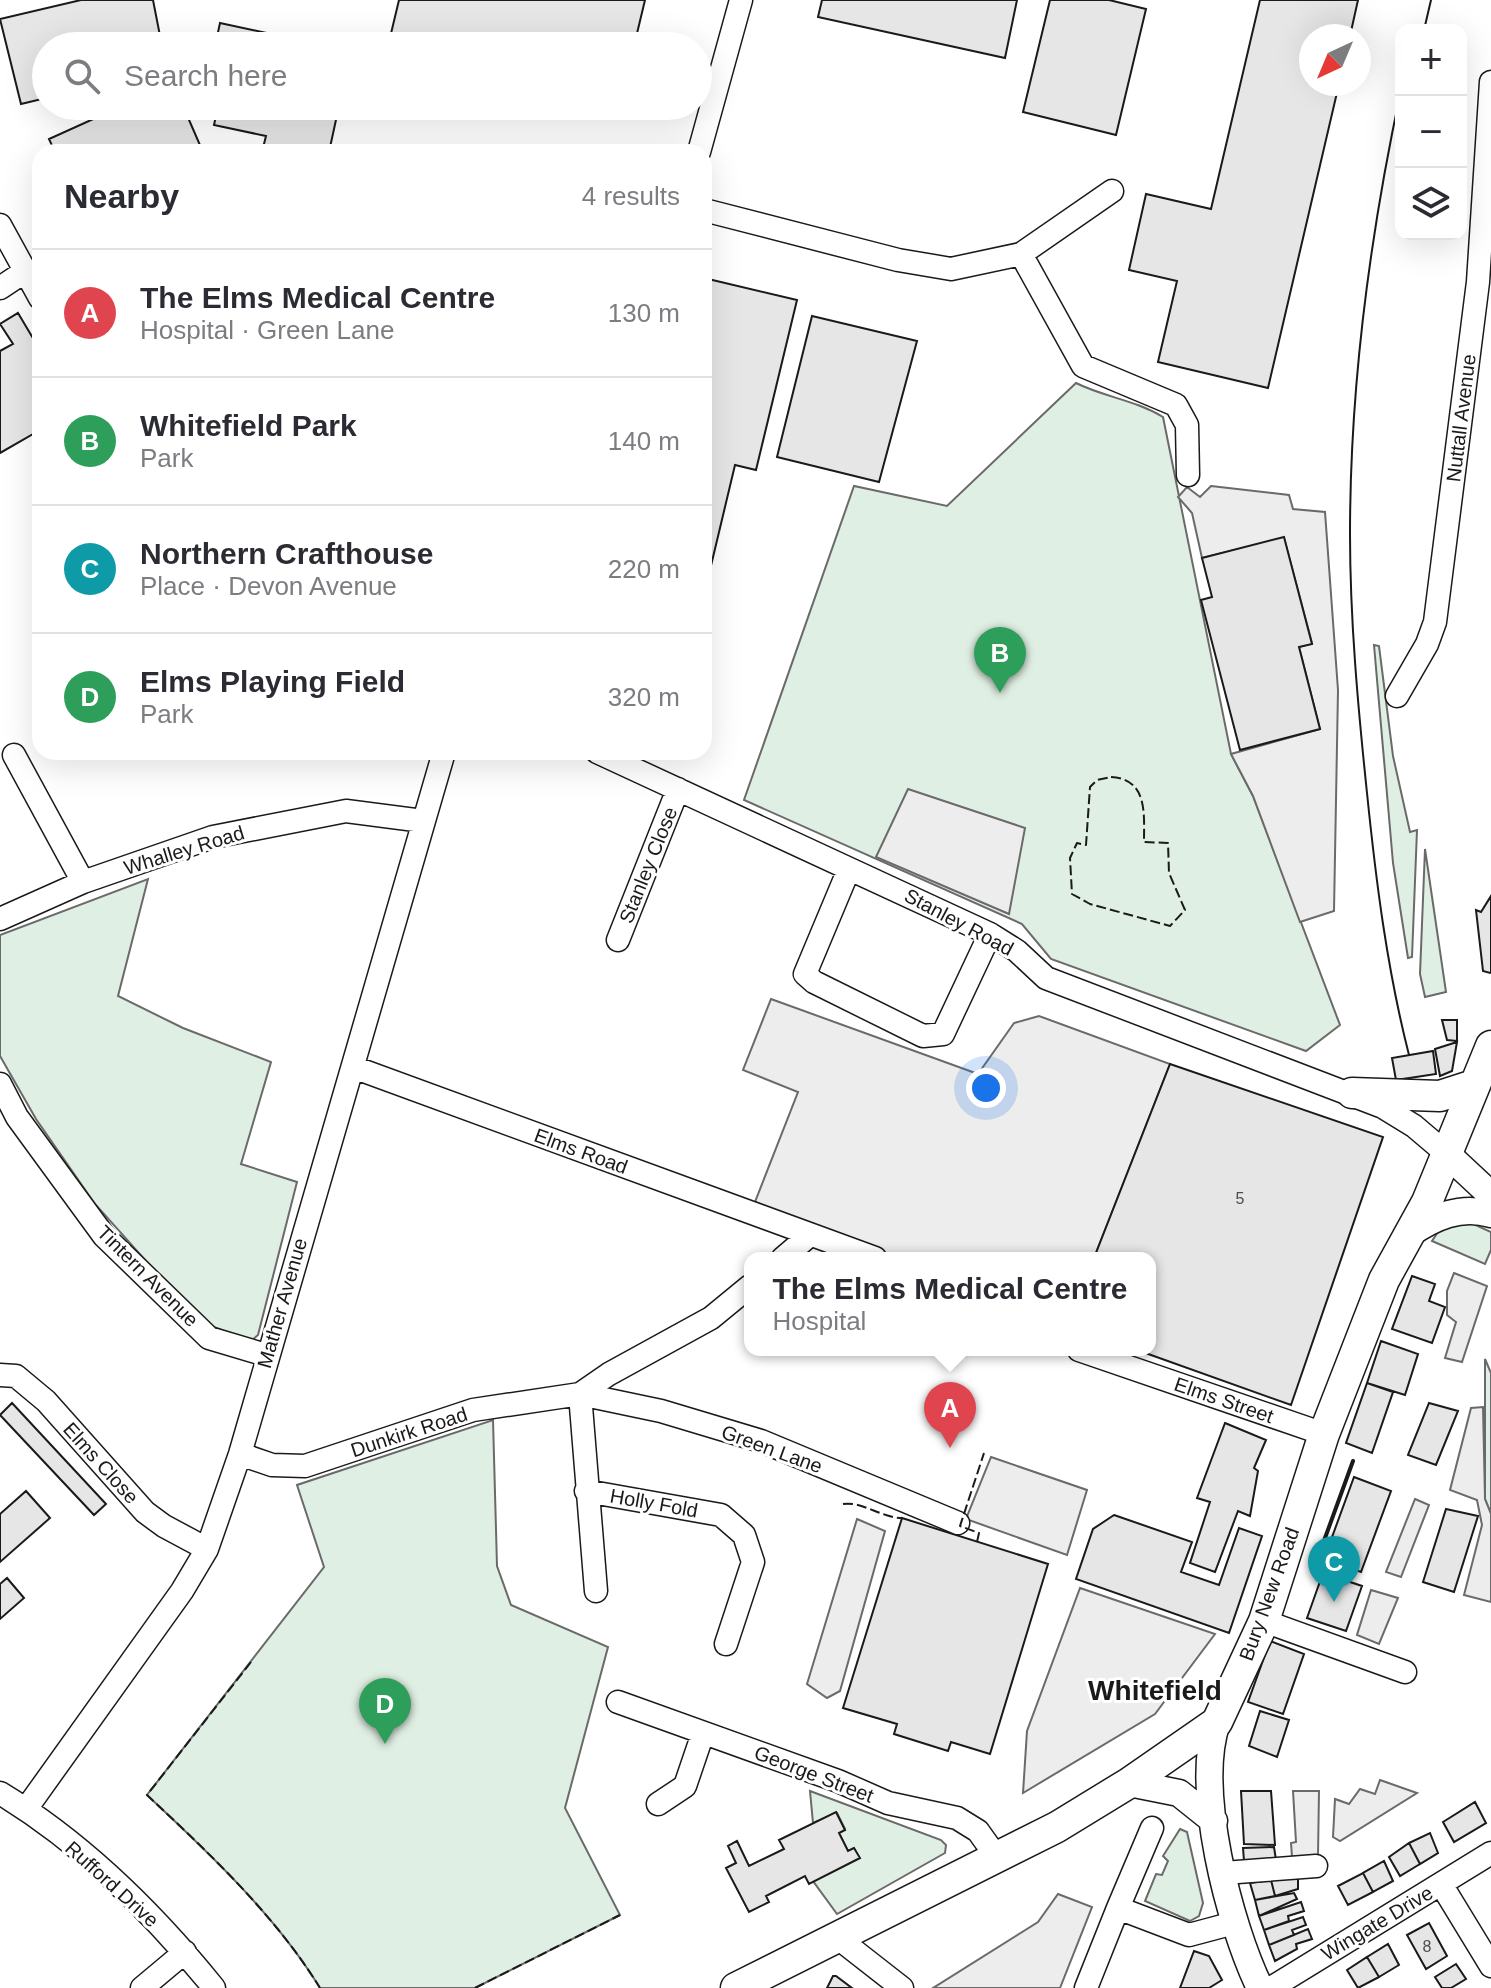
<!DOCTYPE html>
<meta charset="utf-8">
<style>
body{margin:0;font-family:Helvetica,sans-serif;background:#f2f2f3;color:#2b2b33}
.controls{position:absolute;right:24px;top:24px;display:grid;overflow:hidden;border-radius:16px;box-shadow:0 8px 32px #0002}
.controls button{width:72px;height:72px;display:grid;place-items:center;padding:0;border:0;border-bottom:2px solid #e1e1e2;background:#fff;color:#2b2b33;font:40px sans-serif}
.compass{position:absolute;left:1299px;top:24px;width:72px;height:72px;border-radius:50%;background:#fff;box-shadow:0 8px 32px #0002;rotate:224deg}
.you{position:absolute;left:986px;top:1088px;width:28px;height:28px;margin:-20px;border:6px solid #fff;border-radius:50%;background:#1a73e8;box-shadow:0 0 0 12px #1a73e833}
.badge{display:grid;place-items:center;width:52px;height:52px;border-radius:50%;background:#db2777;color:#fff;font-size:26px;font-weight:700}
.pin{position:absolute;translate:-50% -66px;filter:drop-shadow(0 2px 4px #0008)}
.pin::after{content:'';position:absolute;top:42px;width:28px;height:24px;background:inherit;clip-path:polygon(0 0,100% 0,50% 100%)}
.popup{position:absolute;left:744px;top:1252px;width:412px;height:104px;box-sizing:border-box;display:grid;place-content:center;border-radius:16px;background:#fff;filter:drop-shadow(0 2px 6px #0005);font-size:26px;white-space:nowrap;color:#7c7c81}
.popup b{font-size:30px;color:#2b2b33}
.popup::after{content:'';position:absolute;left:50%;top:100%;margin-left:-16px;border:16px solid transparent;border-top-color:#fff}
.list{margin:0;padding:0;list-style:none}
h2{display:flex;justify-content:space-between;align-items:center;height:104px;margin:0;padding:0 32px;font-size:34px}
h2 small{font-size:26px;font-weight:400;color:#7c7c81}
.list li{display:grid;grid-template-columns:52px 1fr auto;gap:24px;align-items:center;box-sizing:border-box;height:128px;padding:0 32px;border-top:2px solid #e1e1e2}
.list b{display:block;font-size:30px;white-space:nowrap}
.list p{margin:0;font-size:26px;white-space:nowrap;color:#7c7c81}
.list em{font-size:26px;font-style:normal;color:#7c7c81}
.icon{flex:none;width:44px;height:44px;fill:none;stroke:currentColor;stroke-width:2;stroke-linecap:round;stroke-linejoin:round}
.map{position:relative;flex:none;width:1491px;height:1988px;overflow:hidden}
.search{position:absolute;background:#fff;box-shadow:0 8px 32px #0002;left:32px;top:32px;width:680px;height:88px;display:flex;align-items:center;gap:20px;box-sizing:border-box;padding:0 28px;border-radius:44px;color:#7c7c81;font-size:30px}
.panel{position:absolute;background:#fff;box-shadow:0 8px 32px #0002;left:32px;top:144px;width:680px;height:616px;border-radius:24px}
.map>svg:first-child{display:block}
</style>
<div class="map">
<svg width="1491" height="1988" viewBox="0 0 1491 1988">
<rect width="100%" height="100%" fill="#fff"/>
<path fill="#e0efe3" stroke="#6a6a6a" stroke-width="2" d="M1076 383C1104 397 1135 400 1163 417L1231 754 1253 796 1340 1025 1306 1051 1051 959 1022 924 744 800 854 486 947 506Z
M1374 645 1379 646 1393 756 1410 832 1417 830 1412 957 1408 958 1393 863Z
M1425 849 1446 992 1425 997 1420 974Z
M148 879 118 996 183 1028 271 1062 241 1164 297 1182 258 1335 251 1341 211 1326 172 1290 95 1204 36 1119 0 1056V935Z
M1469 1222 1491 1232V1250L1485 1264 1432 1241 1440 1229Z
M1485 1359 1491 1373V1514L1485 1499Z
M493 1420 497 1566 511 1605 608 1647 565 1808 620 1915 475 1988H320C275 1915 209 1853 147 1795L324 1567 297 1485Z
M810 1791 941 1840 946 1845 945 1853 837 1914 813 1881 859 1858 854 1848 848 1851 839 1833 845 1829 837 1813 813 1823Z
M1180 1829 1187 1832 1203 1903 1199 1916 1190 1921 1145 1901 1156 1874 1162 1875 1168 1861 1163 1856Z"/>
<path fill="#ededed" stroke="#6a6a6a" stroke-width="2" d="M1211 486 1289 495 1293 509 1325 512 1338 690 1334 911 1300 922 1253 796 1231 754 1320 729 1299 647 1312 643 1284 538 1202 558 1192 513 1178 497 1187 487 1200 497Z
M908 789 1025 828 1009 914 876 857Z
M771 999 978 1074 1014 1023 1039 1016 1170 1064 1094 1258H897L755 1202 798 1092 743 1070Z
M1454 1273 1487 1286 1462 1362 1445 1358 1456 1322 1447 1315V1291Z
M1483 1407 1485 1499 1491 1514V1602L1464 1595 1482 1525 1477 1500 1450 1490 1471 1408Z
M991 1457 1087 1490 1067 1555 966 1519Z
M1415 1499 1429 1505 1401 1577 1386 1572Z
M857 1519 885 1531 840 1691 827 1698 807 1684Z
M1080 1588 1215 1634 1155 1714 1023 1793 1027 1731Z
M1371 1590 1398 1598 1379 1644 1357 1635Z
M1380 1780 1417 1793 1340 1841 1333 1837 1335 1799 1349 1804 1360 1789 1375 1794Z
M1293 1791H1319L1318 1856 1292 1857 1291 1843 1296 1842Z
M1058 1894 1092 1907 1060 1988H933L1038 1922Z"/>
<path fill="#e6e6e6" stroke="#1a1a1a" stroke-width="2" d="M81 0H153L162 46H46V98L21 104 0 19Z
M399 0H645L634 46H388Z
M822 0H1017L1005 58 818 17Z
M1050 0H1109L1146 9 1116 135 1023 112Z
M1260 0H1358L1350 36H1311V84H1339L1268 388 1158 362 1177 281 1129 270 1146 194 1211 209Z
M220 23 327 46H215Z
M122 106H183L203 152H55L49 139Z
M218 106H339L329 152H262L266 136 214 125Z
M704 278 797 300 756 470 735 465 704 595Z
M18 313 40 350V430L0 453V351L13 344 0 324Z
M812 316 917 341 879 482 777 457Z
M1284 537 1312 644 1299 647 1320 729 1240 750 1201 600 1212 597 1202 558Z
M1491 896V972L1490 973 1483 971 1476 910 1481 912Z
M1442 1020H1457V1041L1447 1040Z
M1457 1042 1452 1071 1440 1076 1435 1049Z
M1433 1051 1436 1074 1396 1080 1392 1058Z
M1170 1064 1383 1137 1291 1405 1137 1350H1150V1258H1094Z
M1412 1276 1435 1284 1429 1301 1445 1307 1432 1343 1392 1329Z
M1381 1341 1418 1354 1405 1395 1367 1383Z
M1367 1383 1393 1392 1372 1453 1346 1443Z
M12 1403 106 1504 94 1515 0 1415Z
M1429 1403 1458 1411 1436 1465 1408 1455Z
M1225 1423 1266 1440 1254 1468 1258 1471 1250 1516 1238 1511 1215 1572 1190 1563 1210 1502 1197 1498Z
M1354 1477 1391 1491 1361 1572 1324 1559Z
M26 1491 50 1518 0 1562V1514Z
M1446 1509 1478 1516 1454 1592 1423 1582Z
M1114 1515 1192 1542 1181 1572 1219 1585 1239 1528 1262 1536 1229 1633 1076 1579 1093 1529Z
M902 1518 1048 1564 990 1754 951 1742 948 1751 894 1734 897 1724 843 1708Z
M1323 1573 1362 1586 1346 1631 1307 1618Z
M7 1578 24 1598 0 1619V1584Z
M1270 1641 1304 1654 1283 1714 1248 1702Z
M1260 1711 1289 1720 1277 1757 1249 1746Z
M1241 1791H1271L1275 1845 1244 1844Z
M1475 1802 1486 1823 1454 1842 1443 1822Z
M836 1812 845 1830 839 1833 848 1851 854 1848 860 1858 809 1884 805 1876 766 1896 769 1902 749 1912 726 1868 736 1863 728 1846 737 1841 749 1866 784 1849 779 1840Z
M1430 1833 1438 1853 1420 1864 1409 1843Z
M1409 1843 1420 1864 1400 1876 1389 1857Z
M1274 1847 1276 1860 1244 1861 1243 1848Z
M1384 1861 1393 1881 1373 1892 1363 1873Z
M1363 1873 1373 1892 1348 1905 1338 1886Z
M1298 1878V1889L1275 1896 1271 1880Z
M1271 1880 1275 1896 1255 1900 1250 1883Z
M1294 1893 1297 1899 1259 1916 1255 1900Z
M1301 1902 1304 1911 1288 1916 1289 1921 1264 1930 1259 1916Z
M1303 1917 1306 1925 1292 1930 1294 1935 1269 1945 1264 1930Z
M1429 1923 1447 1956 1426 1969 1407 1935Z
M1308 1929 1312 1939 1296 1944 1297 1949 1275 1961 1269 1945Z
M1388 1944 1399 1965 1379 1977 1367 1957Z
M1194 1951 1209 1956 1222 1980 1209 1988H1180Z
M1367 1957 1379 1977 1358 1988 1347 1970Z
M1456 1964 1466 1979 1451 1988H1442L1435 1977Z
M833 1976H836L852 1988H827Z"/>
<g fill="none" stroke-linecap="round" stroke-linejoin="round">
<defs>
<path id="minor" d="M699 152 741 0
M704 210 898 260 951 269 1021 254 1112 191
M0 225 40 298
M1021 254 1083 366 1176 405 1187 425 1188 475
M0 288 24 272
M1397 696 1427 644 1435 622 1478 282 1491 82
M597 752 990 934 1017 951 1046 978 1383 1107 1414 1126 1447 1154
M14 755 83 882
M849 869 805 974 814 982 923 1036 943 1034 990 934
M0 919 83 882 213 837 346 811 423 821
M618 940 678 789
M353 1067 875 1258
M0 1084 17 1117 104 1236 209 1338 266 1355
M783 1258 810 1235
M1079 1350 1324 1434
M0 1375 16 1376 46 1401 145 1512 164 1526 207 1549
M580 1394 609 1374 711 1318 750 1286
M580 1394 596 1591
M240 1454 272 1465 305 1466 473 1410 580 1394 661 1411 761 1441 958 1523
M586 1491 721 1515 744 1535 753 1562 726 1644
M1264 1621 1405 1672
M618 1702 838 1781 888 1803 957 1818 978 1831 998 1859
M0 1793C81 1842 155 1915 214 1988
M658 1804 685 1786 703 1733
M26 1809 182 1591 207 1549 240 1454 444 752
M1224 1873 1316 1866
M1441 1884 1491 1966
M1118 1908 1152 1828
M838 1938 902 1988
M142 1988 185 1952
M1086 1988 1118 1908 1189 1935 1234 1923
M1271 1988 1491 1853"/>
<path id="major" d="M1447 1154 1491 1195
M1409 1234C1434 1217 1460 1205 1491 1214
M1217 1722C1194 1789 1229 1924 1260 1988
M1129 1783 1179 1793 1214 1821"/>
<path id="highway" d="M1352 1093 1440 1096 1474 1085
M736 1988 1057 1827 1129 1783 1217 1722 1264 1621 1324 1434 1384 1280 1427 1202 1491 1046"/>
</defs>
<use href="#minor" stroke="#1a1a1a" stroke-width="25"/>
<use href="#major" stroke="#1a1a1a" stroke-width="29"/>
<use href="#highway" stroke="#1a1a1a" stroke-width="33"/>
<use href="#minor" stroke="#fff" stroke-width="22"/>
<use href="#major" stroke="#fff" stroke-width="26"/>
<use href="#highway" stroke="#fff" stroke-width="30"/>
<path stroke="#1a1a1a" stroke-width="2" d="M1424 30 1431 0
M1401 90C1370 235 1350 385 1350 534 1350 620 1358 707 1367 793 1376 881 1387 969 1409 1055"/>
<path stroke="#1a1a1a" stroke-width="2" stroke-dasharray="10 4" stroke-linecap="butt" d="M1111 777C1148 779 1144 814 1144 842L1168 843 1169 873 1185 910 1170 926 1090 904 1072 894 1070 858 1077 843 1086 845 1090 787 1097 780Z
M843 1504C862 1501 882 1518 902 1518
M977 1542 979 1533 960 1526 984 1453
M251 1662 147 1795C209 1853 275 1915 320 1988
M475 1988 620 1915"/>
<path stroke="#1a1a1a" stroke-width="4" d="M1317 1560 1353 1461"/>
</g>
<g text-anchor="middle" stroke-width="6" stroke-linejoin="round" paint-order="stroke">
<g font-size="16" fill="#4d4d4d">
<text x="1240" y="1204">5</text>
<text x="1427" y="1952">8</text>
</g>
<g font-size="20" fill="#1a1a1a" stroke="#fff">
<text transform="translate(1461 418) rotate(-83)" y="7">Nuttall Avenue</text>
<text transform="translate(184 850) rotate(-17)" y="7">Whalley Road</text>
<text transform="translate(648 865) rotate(-68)" y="7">Stanley Close</text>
<text transform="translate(959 922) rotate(28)" y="7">Stanley Road</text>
<text transform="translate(581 1151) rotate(20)" y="7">Elms Road</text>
<text transform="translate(148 1276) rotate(45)" y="7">Tintern Avenue</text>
<text transform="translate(282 1303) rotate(-74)" y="7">Mather Avenue</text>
<text transform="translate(1224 1400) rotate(19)" y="7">Elms Street</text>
<text transform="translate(409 1432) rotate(-18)" y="7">Dunkirk Road</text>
<text transform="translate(772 1449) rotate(20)" y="7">Green Lane</text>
<text transform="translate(101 1463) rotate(48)" y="7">Elms Close</text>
<text transform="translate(654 1503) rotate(10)" y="7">Holly Fold</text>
<text transform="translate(1269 1594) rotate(-70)" y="7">Bury New Road</text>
<text transform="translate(814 1774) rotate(21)" y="7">George Street</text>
<text transform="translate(112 1884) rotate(42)" y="7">Rufford Drive</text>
<text transform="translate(1377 1923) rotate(-31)" y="7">Wingate Drive</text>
</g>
<g font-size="28" font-weight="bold" fill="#1a1a1a" stroke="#fff">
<text x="1155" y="1700">Whitefield</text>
</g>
</g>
</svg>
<div class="controls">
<button>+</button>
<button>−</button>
<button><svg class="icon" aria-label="layers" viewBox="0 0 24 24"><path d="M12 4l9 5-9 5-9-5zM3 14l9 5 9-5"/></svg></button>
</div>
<svg class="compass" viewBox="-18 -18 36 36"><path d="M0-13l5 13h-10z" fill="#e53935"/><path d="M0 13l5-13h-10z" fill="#7c7c81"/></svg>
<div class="you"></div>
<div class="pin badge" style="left:950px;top:1448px;background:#e0444e">A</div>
<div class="popup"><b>The Elms Medical Centre</b>Hospital</div>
<div class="pin badge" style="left:1000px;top:693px;background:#2e9e5b">B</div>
<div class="pin badge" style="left:1334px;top:1602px;background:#0f9aa8">C</div>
<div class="pin badge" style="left:385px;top:1744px;background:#2e9e5b">D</div>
<div class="search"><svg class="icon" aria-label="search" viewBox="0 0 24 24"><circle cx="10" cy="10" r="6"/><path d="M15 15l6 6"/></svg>Search here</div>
<section class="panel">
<h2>Nearby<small>4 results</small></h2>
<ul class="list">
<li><span class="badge" style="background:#e0444e">A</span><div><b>The Elms Medical Centre</b><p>Hospital · Green Lane</p></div><em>130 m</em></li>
<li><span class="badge" style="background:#2e9e5b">B</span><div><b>Whitefield Park</b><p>Park</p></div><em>140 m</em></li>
<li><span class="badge" style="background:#0f9aa8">C</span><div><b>Northern Crafthouse</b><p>Place · Devon Avenue</p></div><em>220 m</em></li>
<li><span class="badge" style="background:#2e9e5b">D</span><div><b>Elms Playing Field</b><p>Park</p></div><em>320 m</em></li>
</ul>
</section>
</div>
